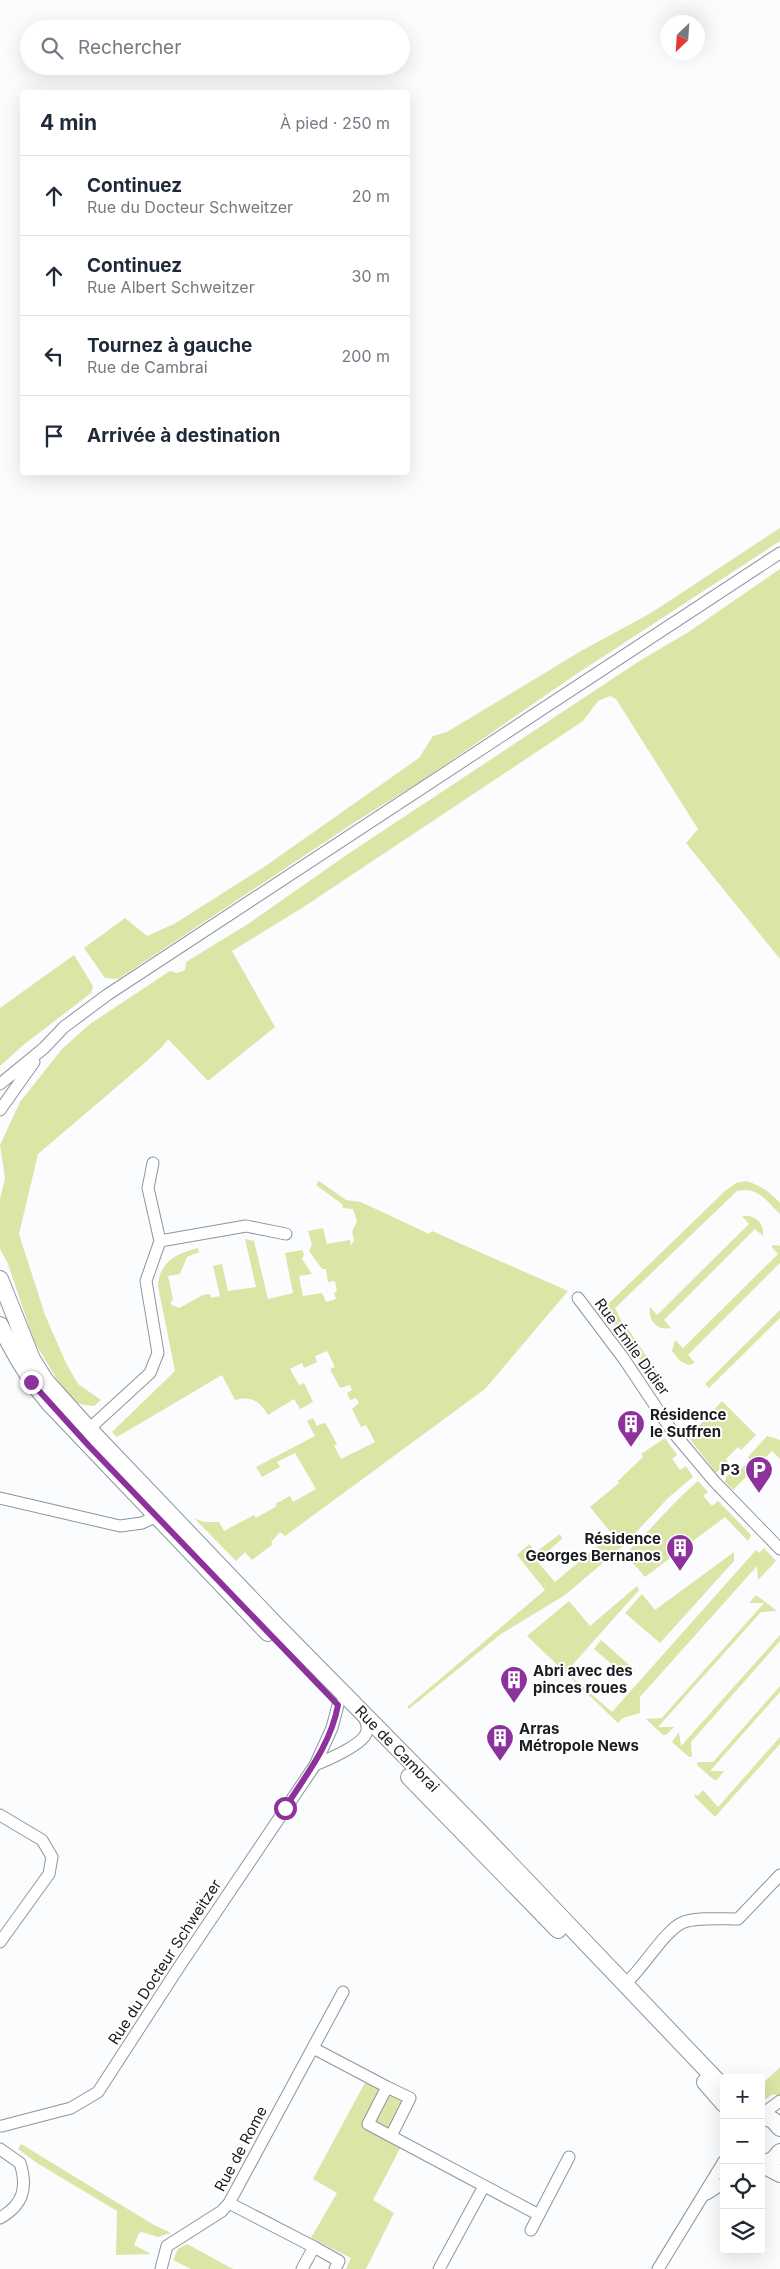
<!DOCTYPE html>
<html lang="fr">
<meta charset="utf-8">
<style>
body{margin:0;font-family:Inter,sans-serif;background:#f6f6f7;color:#1f2937}
.controls{position:absolute;right:15px;bottom:15px;display:grid;overflow:hidden;border-radius:5px;box-shadow:0 5px 20px #0002}
.controls button{width:45px;height:45px;display:grid;place-items:center;padding:0;border:0;border-bottom:1px solid #e0e1e3;background:#fff;color:#1f2937;font:25px sans-serif}
.compass{position:absolute;left:660px;top:15px;width:45px;height:45px;border-radius:50%;background:#fff;box-shadow:0 5px 20px #0002;rotate:205deg}
.stop{position:absolute;width:15px;height:15px;margin:-11px;border:4px solid #8d319c;border-radius:50%;background:#fff}
.stop.end{background:#8d319c;border-color:#fff;box-shadow:0 1px 5px #0008}
.list{margin:0;padding:0;list-style:none}
h2{display:flex;justify-content:space-between;align-items:center;height:65px;margin:0;padding:0 20px;font-size:21px}
h2 small{font-size:16px;font-weight:400;color:#747a83}
.list li{display:grid;grid-template-columns:32px 1fr auto;gap:15px;align-items:center;box-sizing:border-box;height:80px;padding:0 20px;border-top:1px solid #e0e1e3}
.list b{display:block;font-size:19px;white-space:nowrap}
.list p{margin:0;font-size:16px;white-space:nowrap;color:#747a83}
.list em{font-size:16px;font-style:normal;color:#747a83}
.icon{flex:none;width:28px;height:28px;fill:none;stroke:currentColor;stroke-width:2;stroke-linecap:round;stroke-linejoin:round}
.map{position:relative;flex:none;width:780px;height:2269px;overflow:hidden}
.search{position:absolute;background:#fff;box-shadow:0 5px 20px #0002;left:20px;top:20px;width:390px;height:55px;display:flex;align-items:center;gap:12px;box-sizing:border-box;padding:0 18px;border-radius:28px;color:#747a83;font-size:19px}
.panel{position:absolute;background:#fff;box-shadow:0 5px 20px #0002;left:20px;top:90px;width:390px;height:385px;border-radius:5px}
.map>svg:first-child{display:block}
</style>
<div class="map">
<svg width="780" height="2269" viewBox="0 0 780 2269">
<rect width="100%" height="100%" fill="#fafcfe"/>
<path fill="#dbe5a6" d="M780 528V541L575 675 423 780 355 822 118 979 105 978 84 948 125 918 147 936 174 924 264 867 419 758 433 736 447 732 581 651 651 613Z
M780 569V959L686 843 698 829 616 699 610 696 598 701 583 721 302 908 232 951 275 1027 208 1081 168 1039 162 1047 140 1067 38 1154 19 1234 45 1315 66 1363 78 1384 101 1400 94 1406 84 1405 75 1402 56 1378 34 1341 8 1264 0 1249V1199L5 1178 0 1145 20 1102 62 1049 90 1024 170 971 177 973 185 970 186 962 248 924 348 854 641 660 687 633Z
M74 955 93 986 91 993 22 1046 0 1066V1008Z
M319 1181 346 1200 361 1202 429 1234 432 1231 568 1291 485 1389 285 1536 280 1532 271 1542 273 1544 252 1560 245 1552 236 1561 194 1518 204 1522H219L224 1531 254 1515 256 1518 277 1506 275 1504 290 1496 293 1502 316 1489 295 1453 277 1462 280 1467 262 1477 256 1467 315 1436 307 1421 313 1418 317 1426 323 1423 326 1424 337 1444 334 1446 341 1459 375 1442 366 1425 361 1427 352 1409 359 1403 356 1398 350 1400 347 1393 352 1390 350 1385 340 1388 330 1369 335 1367 327 1351 315 1356 317 1362 304 1368 302 1363 290 1369 299 1385 304 1383 313 1402 300 1409 294 1399 268 1415C260 1402 252 1395 235 1400L222 1375 117 1437 112 1432 175 1371 158 1286C159 1262 177 1253 198 1248L199 1252 187 1257 180 1274 168 1276 173 1299 170 1304 179 1308 203 1295 210 1294 211 1298 220 1296 213 1266 222 1264 228 1291 256 1287 245 1239 254 1241 268 1299 293 1293 285 1253 302 1250 304 1254 302 1259 312 1274 299 1276 303 1296 322 1293 326 1302 336 1299 334 1293 337 1292 335 1281 328 1282 326 1269H322L309 1251 312 1244 308 1231 323 1228 327 1244 350 1240 351 1246 354 1240 352 1232 357 1221 353 1209 343 1208 342 1204 316 1185Z
M746 1181C760 1185 770 1192 780 1203V1214C767 1201 757 1186 737 1191L615 1308 622 1322 617 1326 610 1323 602 1310 725 1191 736 1183Z
M742 1216C754 1214 765 1223 763 1236L755 1229 664 1320 671 1328C657 1331 648 1321 650 1307L657 1315 749 1224Z
M775 1245 780 1246V1263L688 1355 695 1363 688 1365 680 1361 672 1351 675 1340 683 1348 778 1254 771 1246Z
M780 1310V1318L709 1388 705 1384Z
M628 1329 664 1382 657 1385 622 1333Z
M722 1401 756 1435 741 1450 738 1447 726 1459 728 1462 716 1473 690 1439 689 1436Z
M767 1436 780 1440V1459L772 1451 733 1490 725 1482 726 1477 735 1469 738 1472 750 1460 748 1457Z
M665 1438 677 1455 672 1459 680 1470 686 1466 693 1477 668 1498 624 1545 565 1595 501 1634 409 1709 407 1707 545 1590 517 1555 529 1544 536 1552 560 1534 562 1539 537 1561 555 1582 612 1534 590 1507 619 1483 618 1481 643 1457 641 1454Z
M698 1481 708 1492 703 1496 712 1506 718 1501 751 1535 748 1541 725 1517 645 1577 625 1554C651 1530 672 1503 698 1481Z
M764 1548 776 1561 758 1580 757 1566 640 1697V1713L623 1718 618 1723 527 1636 569 1601 590 1626 637 1586 639 1590 566 1672 612 1712 756 1550 759 1553Z
M734 1552V1561L660 1643 625 1613 642 1594 655 1610Z
M756 1595 777 1611 761 1612 658 1727H674L666 1735H663L646 1719 662 1718 667 1712 764 1603H749Z
M780 1635V1641L691 1742 692 1757H689L672 1742 679 1732 681 1746Z
M601 1640 635 1670 628 1678 594 1649Z
M780 1686V1692L710 1771H724L717 1780H714L697 1765 698 1762H713Z
M780 1737V1744L715 1817 694 1796 695 1794 698 1796 703 1790 718 1807Z
M780 2067V2096L773 2094 766 2099H761V2085Z
M368 2077 410 2098 391 2136 403 2143 373 2200 394 2213 366 2269H346L351 2258 311 2238 337 2193 313 2179Z
M21 2144 154 2225 171 2233 158 2237 142 2232 139 2233 134 2245 151 2254 116 2255 117 2211 37 2163 18 2149Z
M187 2244 233 2269H191L173 2260 178 2249Z"/>
<g fill="none" stroke-linecap="round" stroke-linejoin="round">
<defs>
<path id="minor" d="M0 1084 44 1048 64 1027 107 995 780 553
M0 1110 34 1062
M160 1241 246 1226 286 1234
M578 1298 624 1359 672 1431 714 1481 780 1549
M89 1429 150 1373 158 1353 146 1281 160 1241 148 1188 153 1163
M0 1498 120 1526 142 1523 157 1516
M315 1765C327 1760 360 1746 366 1734 369 1728 366 1721 363 1715
M0 1815 42 1840 52 1857 49 1874 0 1942
M625 1984C642 1970 666 1928 684 1922 697 1917 723 1919 738 1919L780 1875
M313 2048 387 2087
M761 2115 780 2101
M2 2126 71 2108 98 2092 179 1967 315 1765 332 1728 338 1705
M391 2136 410 2098 387 2087 368 2124 539 2215
M0 2149 20 2163C28 2188 23 2205 0 2218
M707 2194 724 2183
M229 2203 314 2247
M531 2230 569 2157
M161 2269 167 2246 222 2211 229 2203 343 1992
M302 2269 314 2247 339 2261 335 2269
M439 2269 484 2186
M658 2269 724 2161"/>
<path id="secondary" d="M0 1279 32 1359 45 1380 89 1429 276 1625 478 1830 724 2088
M0 1325C14 1354 28 1379 49 1403L268 1633
M409 1777 558 1930
M705 2082 724 2104
M761 2116 773 2120 780 2128
M761 2164 773 2160 780 2152
M761 2164 780 2174"/>
</defs>
<use href="#minor" stroke="#8c969e" stroke-width="13"/>
<use href="#secondary" stroke="#8c969e" stroke-width="18"/>
<use href="#minor" stroke="#fff" stroke-width="11"/>
<use href="#secondary" stroke="#fff" stroke-width="16"/>
</g>
<g fill="none" stroke-linecap="round" stroke-linejoin="round">
<path stroke="#8d319c" stroke-width="6" d="M31 1382 89 1446 338 1705C331 1744 306 1775 285 1808"/>
</g>
<defs>
<symbol id="building-pin" viewBox="-11 -11 22 30"><path d="M0 17L-7.5 6A9.5 9.5 0 1 1 7.5 6Z" fill="#8d319c" stroke="#fff"/><path d="M-4-6H4V6H1V3H-1V6H-4ZM-2.5-4.3h1.7v1.8h-1.7ZM.8-4.3h1.7v1.8H.8ZM-2.5-1h1.7V.8h-1.7ZM.8-1h1.7V.8H.8Z" fill="#fff"/></symbol>
<symbol id="parking-pin" viewBox="-11 -11 22 30"><path d="M0 17L-7.5 6A9.5 9.5 0 1 1 7.5 6Z" fill="#8d319c" stroke="#fff"/><path d="M-3.5-5.5H1a3.5 3.5 0 0 1 0 7H-1V5.5H-3.5ZM-1-3.4V-.6H.8a1.4 1.4 0 0 0 0-2.8Z" fill="#fff"/></symbol>
</defs>
<g fill-rule="evenodd">
<use href="#building-pin" x="615" y="1408" width="32" height="43"/>
<use href="#parking-pin" x="743" y="1454" width="32" height="43"/>
<use href="#building-pin" x="664" y="1532" width="32" height="43"/>
<use href="#building-pin" x="498" y="1664" width="32" height="43"/>
<use href="#building-pin" x="484" y="1722" width="32" height="43"/>
</g>
<g text-anchor="middle" stroke-width="4" stroke-linejoin="round" paint-order="stroke">
<g font-size="15" fill="#1a1e21" stroke="#fff">
<text transform="translate(632 1347) rotate(54)" y="5">Rue Émile Didier</text>
<text transform="translate(397 1749) rotate(46)" y="5">Rue de Cambrai</text>
<text transform="translate(165 1962) rotate(-57)" y="5">Rue du Docteur Schweitzer</text>
<text transform="translate(241 2149) rotate(-62)" y="5">Rue de Rome</text>
</g>
<g font-size="15" font-weight="bold" fill="#1a1e21" stroke="#fff" text-anchor="start">
<text x="650" y="1420">Résidence<tspan x="650" dy="17">le Suffren</tspan></text>
<text x="740" y="1475" text-anchor="end">P3</text>
<text x="661" y="1544" text-anchor="end">Résidence<tspan x="661" dy="17">Georges Bernanos</tspan></text>
<text x="533" y="1676">Abri avec des<tspan x="533" dy="17">pinces roues</tspan></text>
<text x="519" y="1734">Arras<tspan x="519" dy="17">Métropole News</tspan></text>
</g>
</g>
</svg>
<div class="controls">
<button>+</button>
<button>−</button>
<button><svg class="icon" aria-label="locate" viewBox="0 0 24 24"><circle cx="12" cy="12" r="6"/><path d="M12 2v4M12 18v4M2 12h4M18 12h4"/></svg></button>
<button><svg class="icon" aria-label="layers" viewBox="0 0 24 24"><path d="M12 4l9 5-9 5-9-5zM3 14l9 5 9-5"/></svg></button>
</div>
<svg class="compass" viewBox="-18 -18 36 36"><path d="M0-13l5 13h-10z" fill="#e53935"/><path d="M0 13l5-13h-10z" fill="#747a83"/></svg>
<div class="stop" style="left:285px;top:1808px"></div>
<div class="stop end" style="left:31px;top:1382px"></div>
<div class="search"><svg class="icon" aria-label="search" viewBox="0 0 24 24"><circle cx="10" cy="10" r="6"/><path d="M15 15l6 6"/></svg>Rechercher</div>
<section class="panel">
<h2>4 min<small>À pied · 250 m</small></h2>
<ul class="list">
<li><svg class="icon" aria-label="ahead" viewBox="0 0 24 24"><path d="M12 20V5M6 11l6-6 6 6"/></svg><div><b>Continuez</b><p>Rue du Docteur Schweitzer</p></div><em>20 m</em></li>
<li><svg class="icon" aria-label="ahead" viewBox="0 0 24 24"><path d="M12 20V5M6 11l6-6 6 6"/></svg><div><b>Continuez</b><p>Rue Albert Schweitzer</p></div><em>30 m</em></li>
<li><svg class="icon" aria-label="left" viewBox="0 0 24 24"><path d="M17 20v-9H6M10 6l-5 5 5 5"/></svg><div><b>Tournez à gauche</b><p>Rue de Cambrai</p></div><em>200 m</em></li>
<li><svg class="icon" aria-label="arrive" viewBox="0 0 24 24"><path d="M6 21V4h12l-3 4 3 4H6"/></svg><div><b>Arrivée à destination</b></div></li>
</ul>
</section>
</div>
